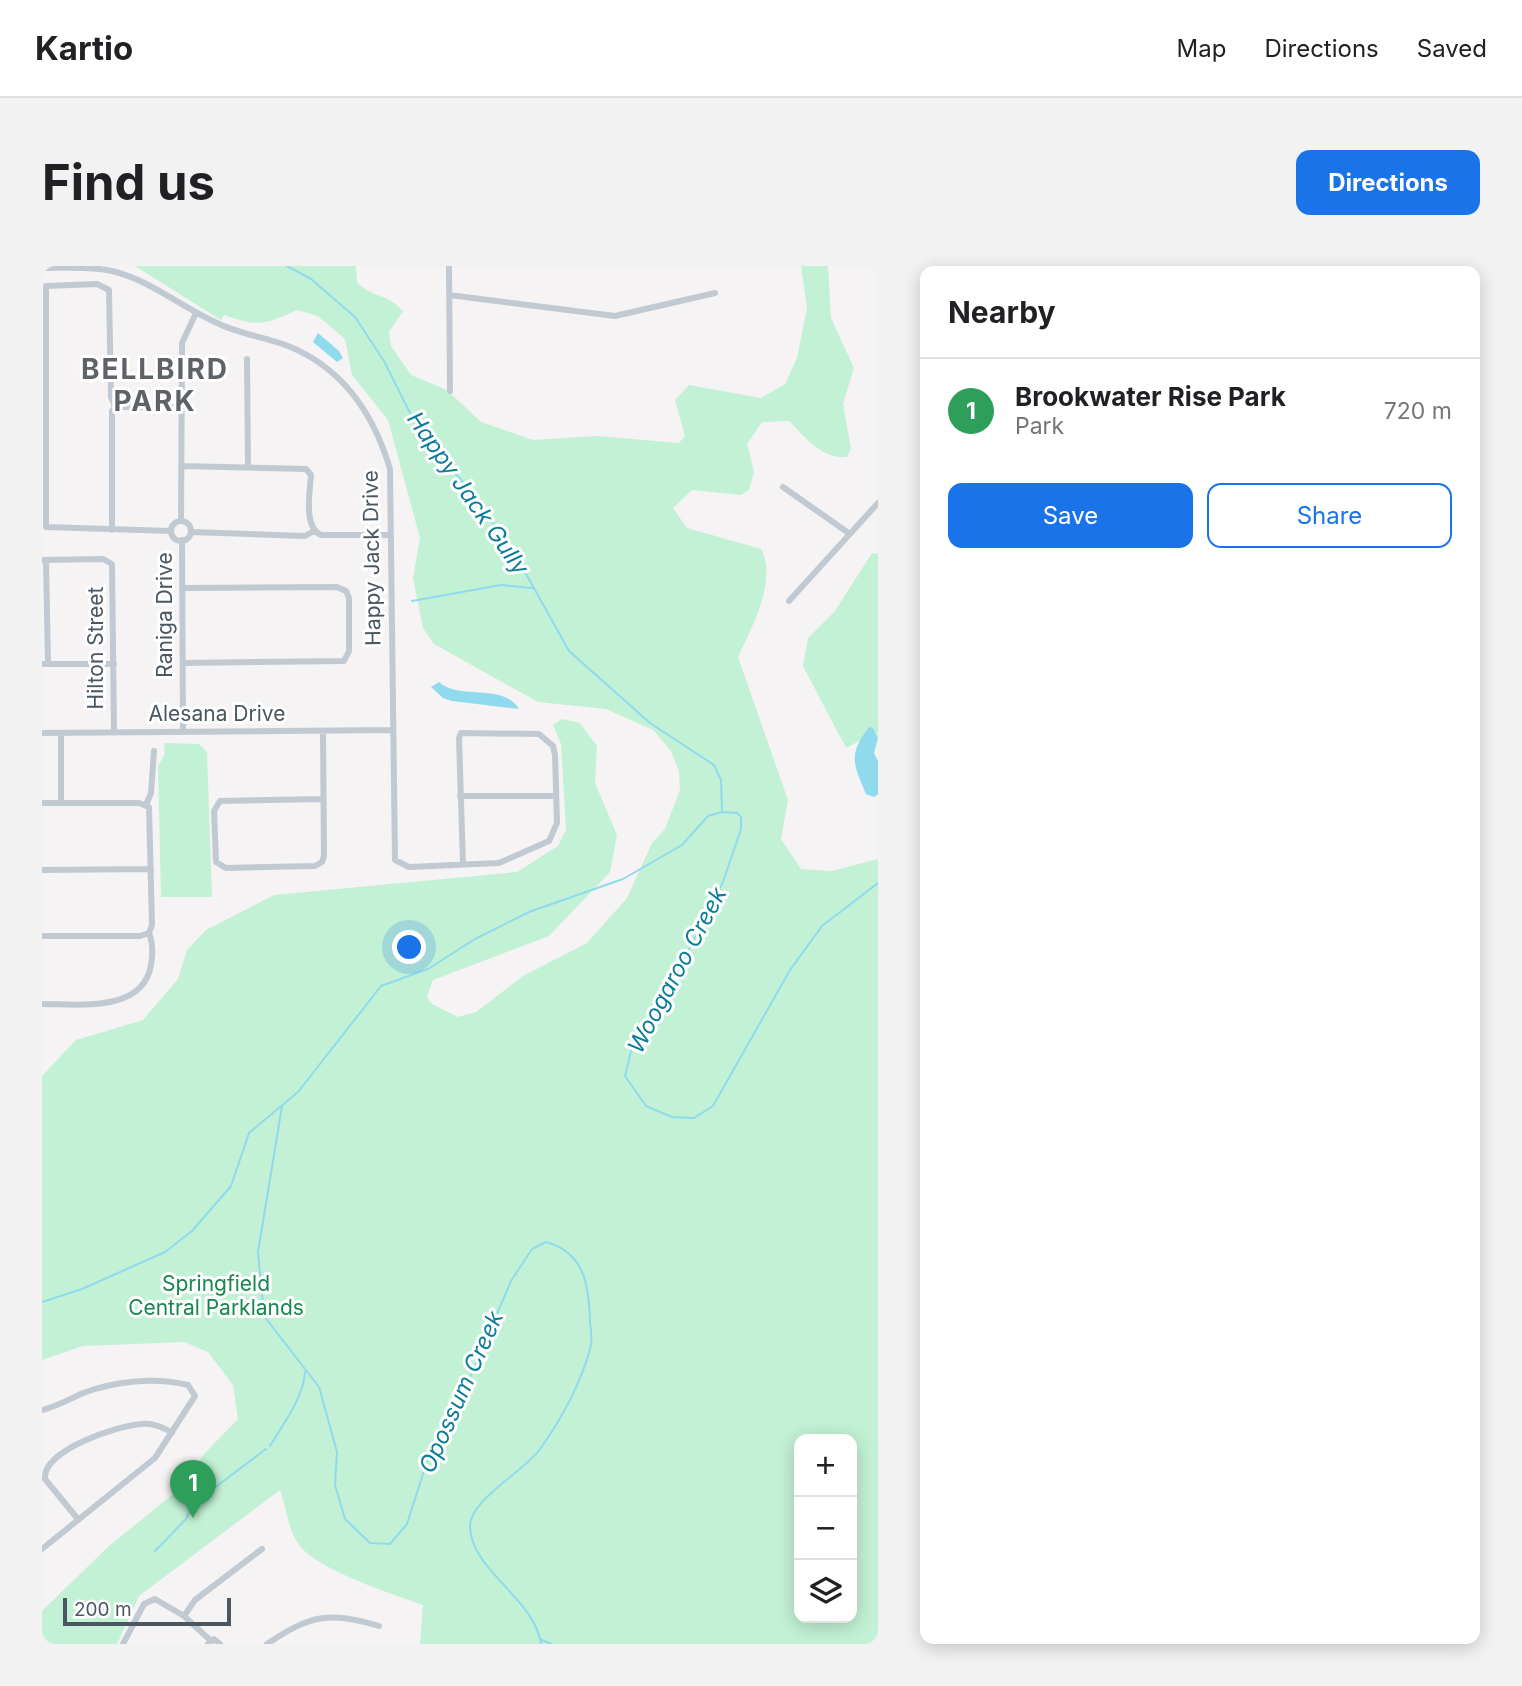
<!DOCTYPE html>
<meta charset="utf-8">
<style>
body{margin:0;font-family:Inter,sans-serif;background:#f2f2f2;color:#202124}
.controls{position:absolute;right:21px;bottom:21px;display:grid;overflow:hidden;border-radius:14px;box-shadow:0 4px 18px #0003}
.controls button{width:63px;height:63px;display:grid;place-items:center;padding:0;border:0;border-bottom:2px solid #e0e0e0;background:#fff;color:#202124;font:35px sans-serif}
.scale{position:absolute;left:21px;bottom:18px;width:168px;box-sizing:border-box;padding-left:7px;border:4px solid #4a5661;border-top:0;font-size:19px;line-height:24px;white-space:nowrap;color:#4a5661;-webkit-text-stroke:5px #fff;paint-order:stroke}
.you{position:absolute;left:368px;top:682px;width:24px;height:24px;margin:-18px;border:5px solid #fff;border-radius:50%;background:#1a73e8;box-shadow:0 0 0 10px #1a73e833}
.badge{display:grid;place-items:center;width:46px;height:46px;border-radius:50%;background:#1a73e8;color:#fff;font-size:23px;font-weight:700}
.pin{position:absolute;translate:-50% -58px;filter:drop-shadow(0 2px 4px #0008)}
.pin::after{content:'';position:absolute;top:37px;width:24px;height:21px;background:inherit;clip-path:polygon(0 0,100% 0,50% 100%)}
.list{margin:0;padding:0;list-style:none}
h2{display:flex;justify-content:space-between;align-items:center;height:91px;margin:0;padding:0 28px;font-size:30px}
h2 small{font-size:23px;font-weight:400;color:#757577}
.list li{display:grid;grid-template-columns:46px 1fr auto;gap:21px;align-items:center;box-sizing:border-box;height:105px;padding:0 28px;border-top:2px solid #e0e0e0}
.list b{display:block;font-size:26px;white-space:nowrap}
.list p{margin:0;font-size:23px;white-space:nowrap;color:#757577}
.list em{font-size:23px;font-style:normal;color:#757577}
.actions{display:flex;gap:14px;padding:21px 28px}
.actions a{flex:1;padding:16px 0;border:2px solid #1a73e8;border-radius:14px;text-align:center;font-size:24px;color:#1a73e8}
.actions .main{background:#1a73e8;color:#fff}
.icon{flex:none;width:38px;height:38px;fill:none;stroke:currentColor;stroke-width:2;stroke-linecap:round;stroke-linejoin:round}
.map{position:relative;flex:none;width:836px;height:1378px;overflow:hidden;border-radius:14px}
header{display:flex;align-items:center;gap:42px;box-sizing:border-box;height:98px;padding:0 35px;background:#fff;border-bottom:2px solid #e0e0e0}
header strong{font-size:33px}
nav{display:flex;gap:38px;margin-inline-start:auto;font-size:24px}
.intro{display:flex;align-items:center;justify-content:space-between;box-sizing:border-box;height:168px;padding:0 42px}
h1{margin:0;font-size:49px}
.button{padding:18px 32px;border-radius:14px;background:#1a73e8;color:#fff;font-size:24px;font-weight:700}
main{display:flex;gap:42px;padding:0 42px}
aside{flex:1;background:#fff;border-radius:14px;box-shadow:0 4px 18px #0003}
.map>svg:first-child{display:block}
</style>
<header>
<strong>Kartio</strong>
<nav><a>Map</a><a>Directions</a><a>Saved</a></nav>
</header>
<div class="intro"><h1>Find us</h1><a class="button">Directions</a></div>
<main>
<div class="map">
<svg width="836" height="1378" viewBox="0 0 836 1378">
<rect width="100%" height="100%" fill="#f5f3f3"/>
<path fill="#c3f1d5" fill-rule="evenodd" d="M93 0H314L315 17C334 33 344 27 361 45L347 66 349 80 369 109 405 124 439 156 491 174 555 170 637 177 643 170 633 134 647 119 719 132 743 118 755 92 765 42 759 0H786L789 52 812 102 801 138 809 183 805 191C779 193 764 172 747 155L720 156 705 178 712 206 707 224 699 229 650 224 631 242 645 262 719 283C736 315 709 362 696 391L746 534 739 573 759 603 790 605 836 593V1378H378L381 1339C351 1328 271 1303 255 1276 246 1261 244 1241 238 1224L97 1330 75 1378H0V1345L67 1280 141 1220 162 1188 196 1153 191 1119 166 1086 142 1076 41 1080 0 1094V810L34 774 101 754 136 713 145 684 164 664 232 629 475 606 516 580 524 563 519 478 511 459 520 453 538 457 555 480 553 517 575 569 568 606 507 670 391 714 385 731 390 738 416 751 434 746 481 710 545 677 585 632 610 577 623 563 638 524 637 505 629 485 611 464 564 443 496 436 392 378 381 362 371 312 378 272 346 154 310 109 303 73 276 50 255 44C222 59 217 61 182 49L179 54ZM757 1173H810V1352H757Z
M830 287 836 288V472L834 466 804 482 761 400 766 372 793 345Z
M122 477 157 478 165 486 170 631H119L116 500 123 488Z"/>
<path fill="#90daee" d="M276 67 297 85 301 92 295 96 271 76Z
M397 416C418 435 460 416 477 443L410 435 401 432 389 421Z
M827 461 831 462 836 472 832 487 836 495V528L832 531 824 528C811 497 806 489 827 461Z"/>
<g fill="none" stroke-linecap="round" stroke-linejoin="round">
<path stroke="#90daee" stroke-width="2" d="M245 0 269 13 313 51 342 95 379 169 427 223 474 290 527 385 608 457 672 499 679 514 680 546
M370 335 459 319 490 322
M240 840 216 986 222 1050 277 1121 295 1186 293 1219 303 1253 328 1277 348 1278 365 1258 388 1186 417 1137 469 1015 490 983 504 976C543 987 547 1019 548 1056 549 1064 551 1075 548 1083 539 1117 519 1154 498 1183 483 1205 427 1234 428 1261 429 1304 493 1333 499 1378
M0 1036 40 1023 123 986 150 965 189 920 207 867 256 826 339 720 386 703 433 673 487 646 581 613 640 579 666 550 680 546 695 547 699 551V563L681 616 626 725 590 781 583 810 604 840 630 851 652 852 671 840 748 704 780 660 836 617
M228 1180C241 1158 261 1133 263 1106
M113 1285 144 1253 151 1238 224 1183
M498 1373 509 1378"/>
<path stroke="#c1cad2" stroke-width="6" d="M407 0 408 125
M0 2C23 2 47 0 70 5 108 14 139 41 175 57 197 68 223 71 246 80 301 102 332 149 348 203L353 594 367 601 457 597 507 575 515 557 513 489 511 480 497 468 419 467 417 472 421 598
M407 29 573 50 673 27
M205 93 206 201
M73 141 69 131 67 24 55 18 4 20V261L129 265
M73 141H139
M140 200 264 203 269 209C268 226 261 261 279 269H348
M741 221 808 268
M139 255 140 77 154 47
M129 265a10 10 0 1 1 20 0a10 10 0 1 1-20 0Z
M70 264V145L73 141
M149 266 263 270 272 265
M140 274 141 466
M0 294 61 293 70 298 72 466
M4 294 6 398
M140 322 295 321 304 325 307 332V385L302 395 141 397
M747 335 836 237
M0 398H72
M281 465 282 590 280 596 273 600 184 602 174 596 172 545 178 535 281 533
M0 467 350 464
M418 530H514
M0 537H97L107 541 110 659 107 667 98 670H0
M19 537V467
M104 539 109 527 112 485
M0 604 109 603
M0 738C36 738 101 747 109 699 111 688 111 677 107 667
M0 1144C14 1141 28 1133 41 1127 74 1115 112 1111 146 1119L153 1130 113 1192 0 1283
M35 1252 3 1213C0 1184 77 1159 100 1158 112 1157 121 1161 130 1167
M142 1350 153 1334 220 1283
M81 1378 102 1338 113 1333 142 1350 168 1374
M166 1378 172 1373 178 1378
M225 1378C268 1349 287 1345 337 1360"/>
</g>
<g text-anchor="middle" stroke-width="6" stroke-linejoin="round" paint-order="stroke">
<g font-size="21" fill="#4a5661" stroke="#fff">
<text transform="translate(330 292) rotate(-91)" y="7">Happy Jack Drive</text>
<text transform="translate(123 349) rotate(-90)" y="7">Raniga Drive</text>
<text transform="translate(54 382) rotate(-90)" y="7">Hilton Street</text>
<text x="175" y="455">Alesana Drive</text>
</g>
<g font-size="21" fill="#17864f" stroke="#fff">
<text x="174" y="1025">Springfield<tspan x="174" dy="24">Central Parklands</tspan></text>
</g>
<g font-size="23" font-style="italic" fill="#0c7c9b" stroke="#fff">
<text transform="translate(426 227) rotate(55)" y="8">Happy Jack Gully</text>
<text transform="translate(635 704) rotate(-62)" y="8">Woogaroo Creek</text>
<text transform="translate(419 1126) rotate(-66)" y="8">Opossum Creek</text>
</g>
<g font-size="28" font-weight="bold" letter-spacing="2" fill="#5f6368" stroke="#fff">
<text x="113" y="113">BELLBIRD<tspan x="113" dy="32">PARK</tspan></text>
</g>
</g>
</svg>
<div class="controls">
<button>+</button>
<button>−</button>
<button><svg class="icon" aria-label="layers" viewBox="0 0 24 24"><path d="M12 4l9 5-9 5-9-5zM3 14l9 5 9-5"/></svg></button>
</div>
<div class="scale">200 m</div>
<div class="you"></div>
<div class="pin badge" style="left:151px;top:1252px;background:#2e9e5b">1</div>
</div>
<aside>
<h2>Nearby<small></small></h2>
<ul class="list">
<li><span class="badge" style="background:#2e9e5b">1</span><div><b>Brookwater Rise Park</b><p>Park</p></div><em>720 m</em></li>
</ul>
<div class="actions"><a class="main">Save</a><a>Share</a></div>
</aside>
</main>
